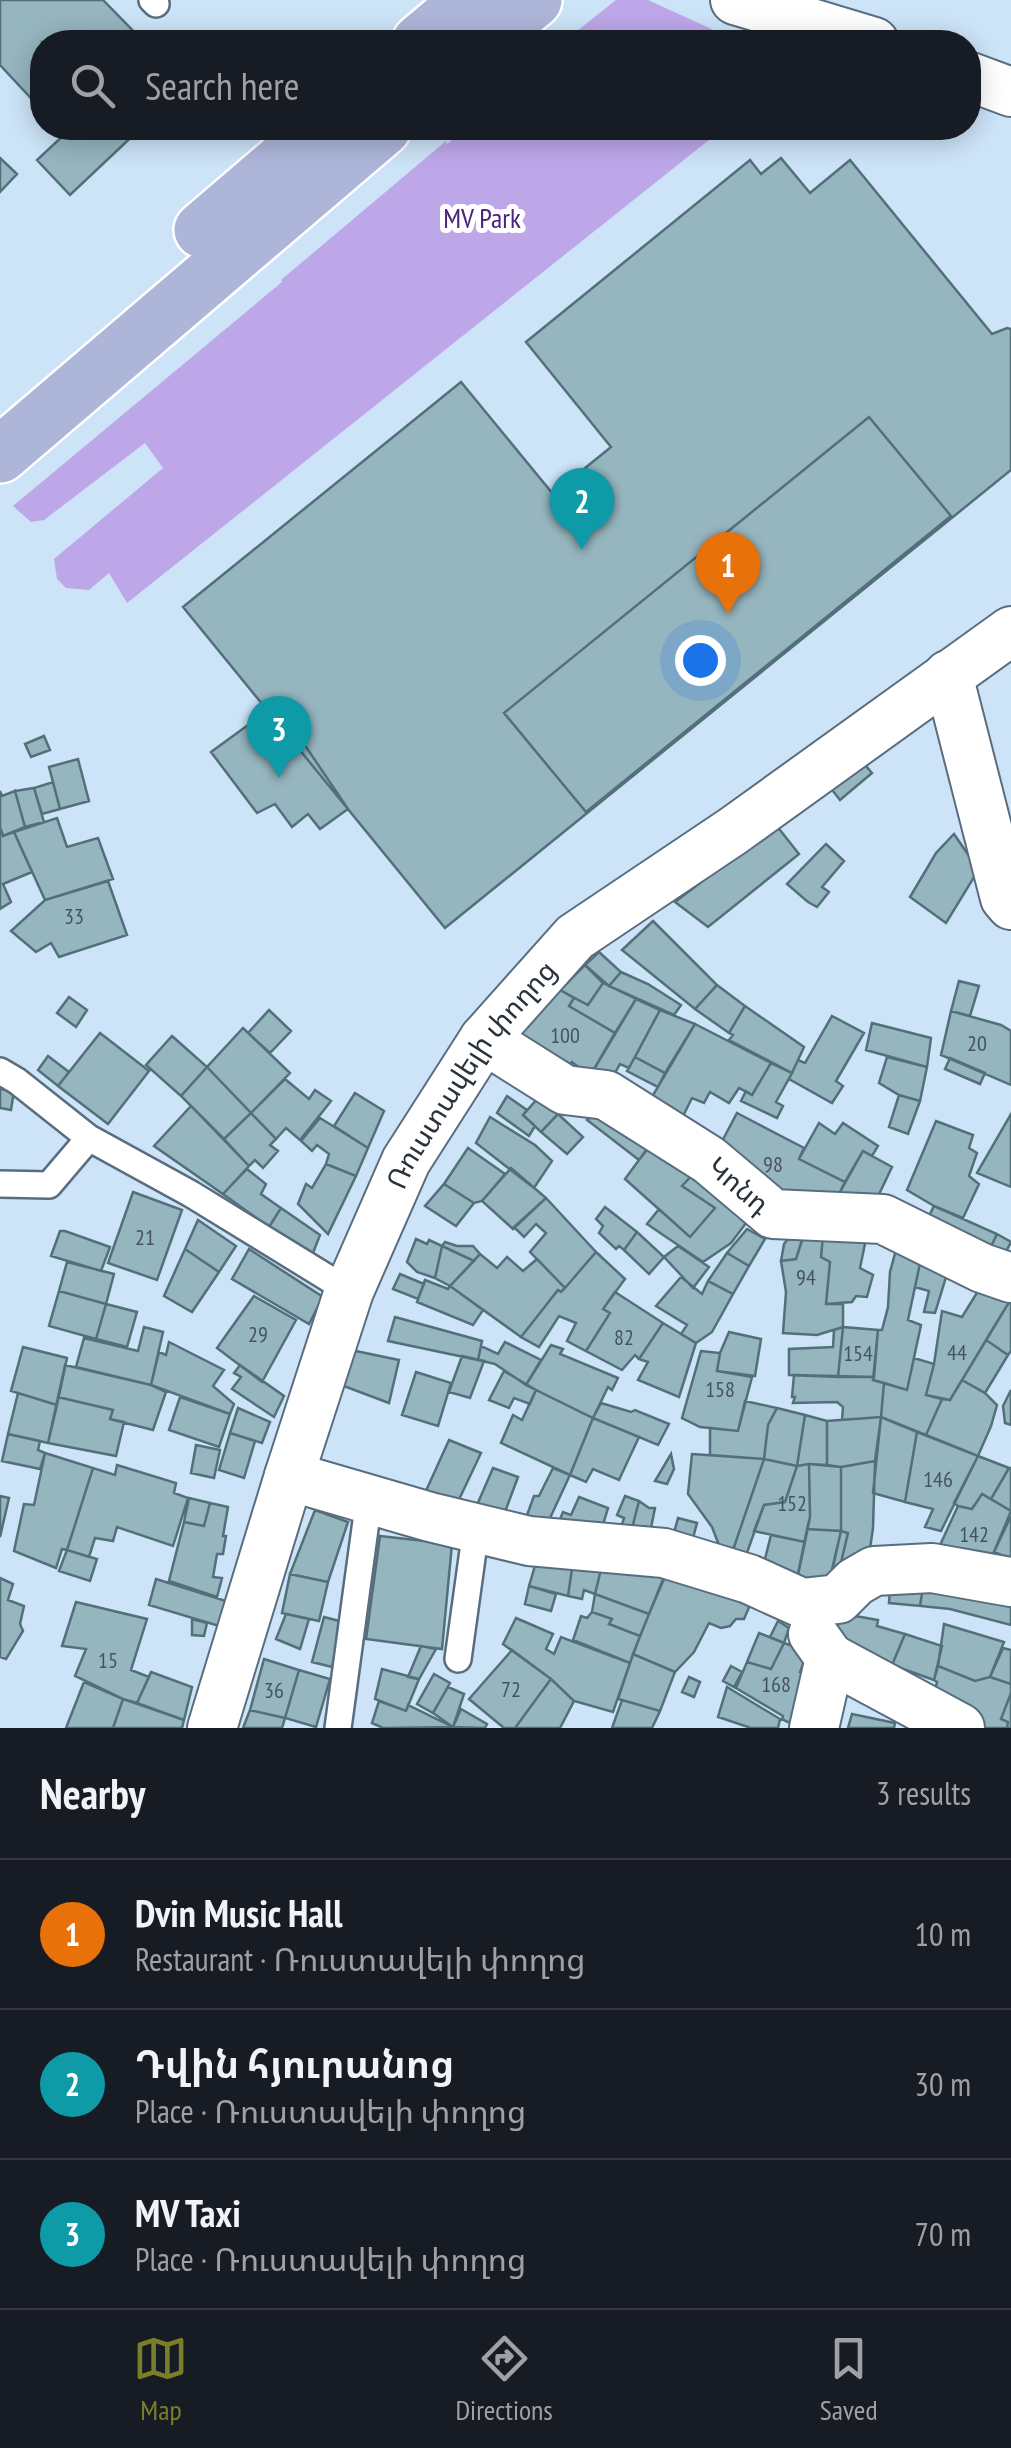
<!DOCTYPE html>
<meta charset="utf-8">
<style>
body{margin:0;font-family:"PT Sans Narrow","Noto Sans Armenian",sans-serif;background:#242831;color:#f1f3f6}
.you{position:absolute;left:700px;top:660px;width:35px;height:35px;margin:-25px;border:8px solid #fff;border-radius:50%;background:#1a73e8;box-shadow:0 0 0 15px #1a73e833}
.badge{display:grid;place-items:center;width:65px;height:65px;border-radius:50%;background:#797f29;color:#fff;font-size:32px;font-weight:700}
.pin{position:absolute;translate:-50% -82px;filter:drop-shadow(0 2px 5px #0008)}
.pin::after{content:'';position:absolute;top:52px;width:35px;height:30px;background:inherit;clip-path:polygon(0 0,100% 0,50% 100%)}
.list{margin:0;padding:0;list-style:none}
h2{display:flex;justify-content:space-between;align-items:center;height:130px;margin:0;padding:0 40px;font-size:42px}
h2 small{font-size:32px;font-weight:400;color:#9ea1a6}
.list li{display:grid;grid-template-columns:65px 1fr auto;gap:30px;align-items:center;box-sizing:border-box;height:150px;padding:0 40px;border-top:2px solid #363941}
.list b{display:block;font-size:38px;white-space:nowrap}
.list p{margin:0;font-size:32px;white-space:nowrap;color:#9ea1a6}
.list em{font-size:32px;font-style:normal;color:#9ea1a6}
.icon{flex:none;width:55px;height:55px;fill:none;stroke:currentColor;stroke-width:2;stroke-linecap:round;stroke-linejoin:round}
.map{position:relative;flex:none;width:1011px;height:1728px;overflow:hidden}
.search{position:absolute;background:#171b24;box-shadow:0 5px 25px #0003;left:30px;right:30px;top:30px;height:110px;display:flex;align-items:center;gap:25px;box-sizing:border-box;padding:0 35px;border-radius:40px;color:#9ea1a6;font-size:38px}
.sheet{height:580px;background:#171b24}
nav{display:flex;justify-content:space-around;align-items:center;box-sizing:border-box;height:140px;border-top:2px solid #363941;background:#171b24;font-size:28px;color:#9ea1a6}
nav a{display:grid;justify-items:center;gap:5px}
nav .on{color:#797f29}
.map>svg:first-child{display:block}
</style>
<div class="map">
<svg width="1011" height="1728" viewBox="0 0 1011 1728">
<rect width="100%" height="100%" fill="#cce3f8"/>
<path fill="#bda7e9" d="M616 0H648L740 42H563Z
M467 128H724L127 603 109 573 89 590 66 588 57 579 54 559 163 468 145 443 44 520 31 522 13 506 282 282 281 280 446 141 447 144Z"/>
<path fill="#95b5bf" stroke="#52707a" stroke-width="2.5" d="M0 0H103L144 42H42V110L0 65Z
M59 128H141L70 195 37 160 65 134Z
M0 158 17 174 0 192Z
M781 158 810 193 850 160 992 334 1007 328 1011 329V470L445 928 183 607 461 382 553 494 611 447 526 342 750 160 761 174Z
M869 417 951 516 586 812 504 713Z
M277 704 348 809 320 829 308 814 292 827 275 804 257 813 211 752Z
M44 736 50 750 31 757 25 744Z
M78 759 89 801 60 809 49 767Z
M860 759 872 773 840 800 829 786Z
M53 782 60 809 42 814 34 788Z
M34 788 44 822 25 827 15 791Z
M0 791 2 796 15 791 25 827 3 836 0 827Z
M57 818 67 847 98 838 113 879 45 900 14 832Z
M776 825 799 854 708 927 675 902Z
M0 827 3 836 14 832 32 872 3 884 11 902 0 909Z
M954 834 980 872 974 877 946 923 910 897 936 853Z
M826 844 844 861 822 887 829 892 817 907 808 902 787 884Z
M108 881 127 935 59 957 51 943 36 952 11 931 45 900Z
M653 921 717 985 695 1009 622 950Z
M599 952 621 972 609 986 585 965Z
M585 965 603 983 588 1005 560 990Z
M621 972 648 984 681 1005 674 1015 609 986Z
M959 981 979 986 970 1016 951 1011Z
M603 983 636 999 615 1033 569 1006 574 998 588 1005Z
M717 985 745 1006 729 1033 695 1009Z
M560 990 574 998 569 1006 615 1033 590 1076 572 1062 565 1072 514 1038 545 1000Z
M69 997 87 1010 76 1027 57 1013Z
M636 999 660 1010 629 1068 620 1064 608 1086 590 1076Z
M745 1006 804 1047 792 1073 729 1040 733 1035 729 1033Z
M269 1010 291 1031 270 1053 248 1033Z
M660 1010 695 1024 665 1073 635 1057Z
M951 1011 1001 1025 1011 1031V1085L941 1055Z
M832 1016 864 1033 836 1081 843 1086 832 1103 789 1079 798 1060 805 1063Z
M872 1023 931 1038 927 1067 866 1050Z
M695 1024 771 1063 752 1095 739 1088 729 1103 710 1092 704 1103 692 1098 677 1128 646 1107Z
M243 1028 290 1073 251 1113 207 1067Z
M100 1033 149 1071 108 1124 58 1086Z
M172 1036 207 1067 181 1096 146 1065Z
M48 1056 69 1072 58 1086 38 1070Z
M635 1057 665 1073 658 1087 627 1071Z
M887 1057 927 1067 920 1101 899 1095 879 1083Z
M950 1058 985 1073 980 1084 945 1069Z
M771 1063 792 1073 776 1102 783 1106 777 1118 741 1101 746 1091 752 1095Z
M207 1067 251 1113 224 1139 181 1096Z
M285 1079 309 1099 315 1090 331 1101 300 1140 286 1128 276 1139 251 1113Z
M0 1089 14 1091 11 1110 0 1108Z
M355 1093 384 1111 368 1148 334 1126Z
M899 1095 920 1101 908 1134 889 1127Z
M507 1096 527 1110 523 1115 535 1126 529 1136 497 1113Z
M539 1097 558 1114 541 1132 523 1115Z
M191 1106 249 1166 223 1194 154 1146Z
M597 1110 653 1142 639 1160 587 1120Z
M251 1113 276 1139 270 1145 278 1151 263 1168 255 1160 249 1166 224 1139Z
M737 1113 804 1148 799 1159 845 1182 830 1211 732 1170 719 1147Z
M558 1114 583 1137 567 1154 541 1132Z
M1011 1114V1187L977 1173Z
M490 1117 535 1145 552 1161 534 1188 476 1143Z
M320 1118 368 1148 356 1176 326 1164 329 1154 317 1145 312 1151 301 1141Z
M936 1121 973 1135 969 1148 977 1153 969 1176 979 1184 963 1218 934 1206 907 1190Z
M819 1123 835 1134 843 1123 878 1146 872 1156 863 1151 845 1182 799 1159Z
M655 1138 696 1171 682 1186 715 1208 690 1237 625 1179Z
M468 1148 505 1174 482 1201 474 1203 444 1184Z
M863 1151 892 1167 871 1211 835 1201Z
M326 1164 356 1176 328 1234 298 1204 306 1184 312 1188Z
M511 1168 546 1198 513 1229 482 1201Z
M247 1169 266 1184 261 1194 281 1208 269 1227 223 1194Z
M696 1171 749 1219 731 1243 703 1262 647 1224 659 1209 690 1237 715 1208 682 1186Z
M444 1184 474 1203 456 1226 425 1206Z
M133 1192 182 1210 157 1280 108 1263Z
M546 1198 596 1252 565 1288 530 1252 546 1233 536 1224 524 1237 514 1227Z
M934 1206 997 1234 986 1257 924 1226Z
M605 1207 637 1232 624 1250 619 1246 616 1249 599 1233 603 1226 596 1219Z
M281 1208 320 1235 313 1253 269 1227Z
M198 1220 236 1246 219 1272 185 1249Z
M747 1229 765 1239 749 1266 727 1253Z
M60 1231H65L110 1247 101 1271 51 1256Z
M637 1232 664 1257 649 1274 624 1250Z
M804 1234 823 1236 821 1257 830 1262 826 1304H843V1327L817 1335 783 1333 786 1292 781 1261 796 1259Z
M997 1234 1011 1242 1000 1263 986 1257Z
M823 1236 866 1239 860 1268 873 1275 867 1297 856 1296 852 1302 826 1304 830 1262 821 1257Z
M416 1239 427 1244 429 1240 442 1246 435 1278 417 1272 407 1262Z
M788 1239 802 1240 796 1259 781 1261 784 1244Z
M445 1242 457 1246H473L480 1254 474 1261 442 1246Z
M442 1246 474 1261 450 1286 435 1278Z
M678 1246 709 1267 693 1288 664 1257Z
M897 1246 922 1254 908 1320 921 1325 907 1390 873 1380 878 1330H882L888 1307 890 1272Z
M185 1249 219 1272 192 1312 164 1296Z
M249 1249 323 1297 309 1324 232 1279Z
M596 1252 625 1279 603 1309 610 1313 586 1351 567 1341 576 1323 559 1316 539 1347 521 1337 558 1290 561 1292 565 1288Z
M727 1253 749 1266 733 1294 708 1281Z
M480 1254 497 1268 507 1257 523 1271 537 1259 565 1288 561 1292 558 1290 521 1337 450 1286Z
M922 1254 950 1264 935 1313 924 1312 929 1291 915 1287Z
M67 1262 114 1274 106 1304 59 1291Z
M400 1274 424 1284 418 1299 393 1289Z
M681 1277 702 1294 708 1281 733 1294 712 1332 696 1343 681 1334 687 1325 656 1306Z
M425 1280 448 1289 450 1286 483 1310 473 1325 417 1302Z
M983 1283 1011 1299 950 1400 926 1395 934 1364 942 1311 962 1317Z
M59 1291 106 1304 96 1339 49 1326Z
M615 1292 663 1323 639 1359 635 1355 622 1370 586 1351 610 1313 603 1309Z
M254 1296 296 1320 262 1382 217 1348Z
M1011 1299V1351L1008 1355 986 1340Z
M106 1304 137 1312 127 1347 96 1339Z
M395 1317 482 1341 478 1360 388 1341Z
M663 1323 696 1343 679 1397 638 1380 648 1362 639 1359Z
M144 1327 163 1332 151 1385 76 1367 84 1338 138 1351Z
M843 1327 878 1330 874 1377H838Z
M843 1327 838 1377 789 1375V1349L833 1347 834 1330Z
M729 1332 761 1339 755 1376 717 1371 720 1353Z
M986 1340 1008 1355 985 1393 962 1380Z
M169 1342 224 1370 213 1386 234 1404 230 1414 151 1385 159 1352 166 1355Z
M505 1342 541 1360 526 1385 495 1364 478 1360 481 1346 498 1354Z
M551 1345 563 1349 560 1354 618 1378 612 1390 608 1387 593 1418 526 1385Z
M23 1347 67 1358 57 1405 11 1391Z
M351 1350 399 1360 389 1403 341 1385Z
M701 1351 720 1353 717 1371 752 1377 738 1431 700 1427 682 1418Z
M462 1356 484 1361 470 1398 449 1392Z
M914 1358 934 1364 926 1395 942 1399 926 1435 881 1417 884 1383 907 1390Z
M65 1365 151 1385 166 1392 153 1430 110 1419 113 1410 58 1397Z
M240 1365 284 1396 274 1417 232 1389 241 1377 234 1373Z
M504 1371 536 1390 530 1404 514 1398 509 1408 489 1400Z
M416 1372 451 1383 438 1426 402 1415Z
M794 1375 874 1377 873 1380 884 1383 881 1417 842 1420 843 1407 837 1402 793 1403 795 1397H792Z
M962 1380 985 1393 997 1405 991 1426 978 1456 926 1435 942 1399 950 1400Z
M536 1390 593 1418 570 1475 501 1443 513 1415 522 1420Z
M1011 1390V1425L1005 1423 1003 1406Z
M18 1393 57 1405 48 1443 8 1434Z
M58 1397 113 1410 110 1419 124 1422 116 1456 48 1443Z
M180 1397 230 1414 219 1447 169 1430Z
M745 1401 777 1408 768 1425 764 1459 710 1455V1428L738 1431Z
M601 1403 631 1412 635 1410 669 1424 658 1445 593 1418Z
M238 1408 270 1422 262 1443 230 1433Z
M777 1408 805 1415 797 1466 764 1459 768 1425Z
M805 1415 827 1421V1465L809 1464 797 1466Z
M881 1417 917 1432 905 1502 873 1493Z
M881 1417 875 1461 841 1467 827 1465V1421Z
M593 1418 639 1437 619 1480 593 1469 586 1482 570 1475Z
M917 1432 978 1456 941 1531 925 1527 933 1509 905 1502Z
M230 1433 255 1441 244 1478 219 1470Z
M8 1434 40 1441 38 1450 45 1453 40 1469 2 1461Z
M449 1440 481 1453 456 1506 425 1493Z
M196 1445 220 1450 214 1478 191 1473Z
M45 1453 93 1468 67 1550 62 1549 56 1568 14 1551 24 1504 34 1505Z
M671 1454 674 1469 667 1484 655 1481Z
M692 1454 764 1459 732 1553H722L712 1527 688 1494Z
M978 1456 1009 1468 991 1499 982 1494 972 1509 958 1506 954 1503Z
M764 1459 797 1466 785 1502 764 1505 744 1561 732 1553Z
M875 1461 873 1528 869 1556 837 1579 848 1533 841 1531V1467Z
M809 1464 810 1517 805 1542 754 1531 764 1505 785 1502 797 1466Z
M809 1464 841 1467V1531L807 1529 810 1517Z
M117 1465 176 1483 174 1493 188 1498 173 1546 117 1527 113 1541 95 1538 89 1557 67 1550 93 1468 115 1475Z
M493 1468 518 1477 502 1520 474 1512Z
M553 1468 570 1475 544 1531 523 1526 534 1496H539Z
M1009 1468H1011V1511L991 1499Z
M982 1494 1011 1511 994 1552 1001 1556 995 1568 935 1556 958 1506 972 1509Z
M0 1496 9 1498 0 1537Z
M625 1496 639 1501 629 1540 618 1538 624 1518 617 1515Z
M579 1497 608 1508 598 1541 554 1534 563 1512 571 1515Z
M189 1498 210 1503 204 1526 184 1522Z
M639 1501 649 1508H655L649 1538 629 1540Z
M210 1503 228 1507 223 1536H226L223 1554H217L213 1577 222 1578 217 1597 169 1581 184 1522 204 1526Z
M315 1510 348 1522 328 1582 290 1574Z
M1011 1516V1559L994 1552Z
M678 1518 697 1523 690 1549 671 1544Z
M807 1529 841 1531 828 1589 796 1584Z
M841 1531 848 1533 837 1579 830 1578Z
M771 1535 805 1542 796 1584 762 1571Z
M380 1536 452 1544 442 1649 366 1639Z
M67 1550 97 1559 90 1581 59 1571Z
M537 1559 573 1562 568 1596 529 1586Z
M573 1562 602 1565 595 1594 584 1590 582 1599 568 1596Z
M628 1564 664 1579 649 1614 595 1594 602 1565Z
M290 1574 328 1582 319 1621 282 1613Z
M665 1574 753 1598 744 1619H736L730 1626 721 1628 709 1623 694 1652 675 1672 633 1654Z
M0 1578 13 1584 8 1600 24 1606 20 1624 23 1631 6 1659 0 1657Z
M156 1579 226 1601 219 1626 149 1605Z
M924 1581 1011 1592V1625L950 1609 920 1606Z
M924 1581 920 1606 889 1603 890 1589Z
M529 1586 556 1594 551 1611 525 1604Z
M595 1594 649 1614 640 1636 609 1624 612 1619 592 1612Z
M76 1602 147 1619 131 1670 149 1677 137 1703 123 1699 75 1676 86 1649 62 1646Z
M592 1612 612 1619 609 1624 640 1636 630 1663 573 1640 581 1616 587 1618Z
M286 1614 309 1619 300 1649 276 1639Z
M844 1614 878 1620 877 1626 905 1634 892 1665 835 1639 837 1616Z
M324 1617 343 1622 332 1667 312 1662Z
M516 1618 553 1634 546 1649 554 1654 561 1637 630 1663 613 1712 574 1701 551 1679 503 1644Z
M192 1619 207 1623 204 1636 192 1635Z
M778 1621 789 1628 784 1643 770 1637Z
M944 1624 1004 1642 990 1677 975 1681 938 1666Z
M759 1633 784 1643 771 1669 747 1662Z
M905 1634 942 1646 934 1680 892 1665Z
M784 1643 808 1651 800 1672 816 1679 796 1726 782 1719 783 1716 736 1688 747 1662 771 1669Z
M421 1646 436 1649 419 1679 408 1677Z
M1003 1648 1011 1650V1684L990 1677Z
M512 1650 551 1679 515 1728H504L469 1699Z
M633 1654 675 1672 660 1711 618 1699Z
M264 1659 299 1670 285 1718 250 1710Z
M731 1666 742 1672 734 1687 723 1681Z
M938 1666 975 1681 990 1677 1011 1684V1693L1001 1719 1008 1722 1007 1728H977L933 1698 937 1682 934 1680Z
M382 1669 419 1679 406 1711 375 1699Z
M299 1670 330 1679 316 1727 285 1718Z
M151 1672 192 1687 184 1720 137 1703Z
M434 1674 450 1683 433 1713 417 1704Z
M689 1677 700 1682 694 1697 682 1692Z
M551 1679 574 1701 560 1728H515Z
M84 1682 123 1699 113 1728H66Z
M448 1687 464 1694 453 1727 433 1713Z
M727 1687 780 1719 778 1728H751L718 1717Z
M1011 1693V1728H1007L1008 1722 1001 1719Z
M123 1699 184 1720 182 1728H113Z
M622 1700 660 1711 652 1728H612Z
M379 1701 406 1711 408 1705 453 1727 383 1728 372 1723Z
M461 1709 487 1724 485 1728 453 1727Z
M250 1710 285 1718 282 1728H243Z
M852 1714 895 1723 894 1728H848Z"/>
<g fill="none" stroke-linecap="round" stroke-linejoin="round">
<defs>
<path id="service" d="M152 0 156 4
M0 1071 17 1081 89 1138 191 1194 349 1291
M0 1184 49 1185 89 1138
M458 1659 476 1529
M338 1728 369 1499"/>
<g id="minor">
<path d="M735 0 874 42"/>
<path d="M968 76 1011 92"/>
<path d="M948 675 1005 898 1011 905"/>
<path id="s1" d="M484 1039 565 1090 606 1095 709 1160 773 1214 883 1219 982 1268 1011 1278"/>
<path d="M289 1476 430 1517 529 1541 664 1553 749 1579 802 1603 838 1599 855 1582 874 1571 932 1568 1011 1582"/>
<path d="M813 1634 830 1658 814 1728"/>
<path d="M830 1658 960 1728"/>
<path id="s2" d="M212 1728 289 1476 349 1291 406 1161 484 1039 575 937 733 831 1011 631"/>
</g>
<path id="primary" d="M420 42 470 0
M483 42 534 0
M202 230 321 128
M0 455 383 128"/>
</defs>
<use href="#service" stroke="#596d7f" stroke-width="30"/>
<use href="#minor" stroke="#596d7f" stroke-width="52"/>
<use href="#primary" stroke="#fff" stroke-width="60"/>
<use href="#service" stroke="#fff" stroke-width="25"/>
<use href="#minor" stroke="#fff" stroke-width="48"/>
<use href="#primary" stroke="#adb6d9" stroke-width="55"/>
</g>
<g text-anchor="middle" stroke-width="10" stroke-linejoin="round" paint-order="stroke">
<g font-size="22" fill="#45545c">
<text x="74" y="924">33</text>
<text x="565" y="1043">100</text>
<text x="977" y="1051">20</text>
<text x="773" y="1172">98</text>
<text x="145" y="1245">21</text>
<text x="806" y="1285">94</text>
<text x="258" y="1342">29</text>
<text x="624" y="1345">82</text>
<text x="957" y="1360">44</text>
<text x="858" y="1361">154</text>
<text x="720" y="1397">158</text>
<text x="938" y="1487">146</text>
<text x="792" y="1511">152</text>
<text x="974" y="1542">142</text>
<text x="108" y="1668">15</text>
<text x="776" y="1692">168</text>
<text x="511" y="1697">72</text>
<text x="274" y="1698">36</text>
</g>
<g font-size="28" fill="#4b247d" stroke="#fff">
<text x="482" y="228">MV Park</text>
</g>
<g font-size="28" fill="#2a333b" stroke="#fff">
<text dy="10" stroke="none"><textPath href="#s2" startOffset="708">Ռուստավելի փողոց</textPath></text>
<text dy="10" stroke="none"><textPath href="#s1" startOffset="298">Կոնդ</textPath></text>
</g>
</g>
</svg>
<div class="you"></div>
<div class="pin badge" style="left:728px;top:614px;background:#e8710a">1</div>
<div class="pin badge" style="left:582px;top:550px;background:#0f9aa8">2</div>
<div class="pin badge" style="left:279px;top:778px;background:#0f9aa8">3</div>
<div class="search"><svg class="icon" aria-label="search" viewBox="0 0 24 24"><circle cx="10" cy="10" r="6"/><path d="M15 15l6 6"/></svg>Search here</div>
</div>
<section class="sheet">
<h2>Nearby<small>3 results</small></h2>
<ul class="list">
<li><span class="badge" style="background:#e8710a">1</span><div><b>Dvin Music Hall</b><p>Restaurant · Ռուստավելի փողոց</p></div><em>10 m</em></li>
<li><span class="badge" style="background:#0f9aa8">2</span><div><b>Դվին հյուրանոց</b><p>Place · Ռուստավելի փողոց</p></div><em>30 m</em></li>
<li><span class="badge" style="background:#0f9aa8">3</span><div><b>MV Taxi</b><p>Place · Ռուստավելի փողոց</p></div><em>70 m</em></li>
</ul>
</section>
<nav>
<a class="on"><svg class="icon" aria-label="map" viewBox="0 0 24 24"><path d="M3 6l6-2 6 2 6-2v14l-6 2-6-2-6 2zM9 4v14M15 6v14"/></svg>Map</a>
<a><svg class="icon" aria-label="directions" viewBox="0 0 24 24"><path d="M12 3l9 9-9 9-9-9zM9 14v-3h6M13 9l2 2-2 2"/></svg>Directions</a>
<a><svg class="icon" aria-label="saved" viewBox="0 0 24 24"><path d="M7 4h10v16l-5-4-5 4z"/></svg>Saved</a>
</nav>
